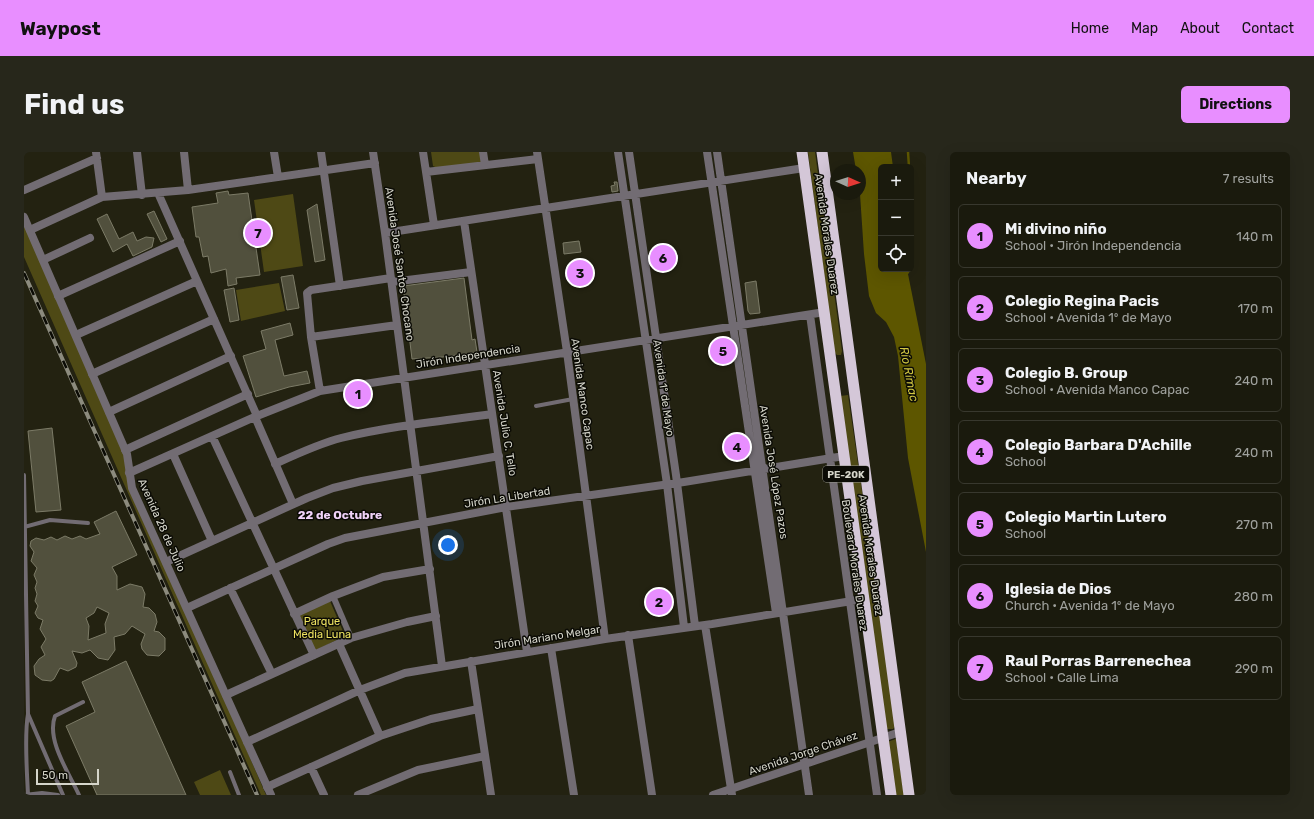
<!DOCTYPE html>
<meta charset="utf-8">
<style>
body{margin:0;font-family:Rubik,sans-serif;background:#27271b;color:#f1f3f6}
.controls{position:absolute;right:12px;top:12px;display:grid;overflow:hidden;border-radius:6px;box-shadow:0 4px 16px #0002}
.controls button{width:36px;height:36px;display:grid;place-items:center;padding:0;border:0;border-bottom:1px solid #38382e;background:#1a1a0d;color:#f1f3f6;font:20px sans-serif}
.compass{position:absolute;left:806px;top:12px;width:36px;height:36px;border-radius:50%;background:#1a1a0d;box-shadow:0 4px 16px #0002;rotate:93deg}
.scale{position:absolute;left:12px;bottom:10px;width:63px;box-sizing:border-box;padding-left:4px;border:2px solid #d5d5ca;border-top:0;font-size:11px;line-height:14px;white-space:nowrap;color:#d5d5ca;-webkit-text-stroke:3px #0b0b05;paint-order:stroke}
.you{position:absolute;left:424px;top:393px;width:14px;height:14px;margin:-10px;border:3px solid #fff;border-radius:50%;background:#1a73e8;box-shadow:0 0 0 6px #1a73e833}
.badge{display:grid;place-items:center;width:26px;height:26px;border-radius:50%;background:#e88eff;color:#111;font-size:13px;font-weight:700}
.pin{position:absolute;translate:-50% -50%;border:2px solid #fff;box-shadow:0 1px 4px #0006}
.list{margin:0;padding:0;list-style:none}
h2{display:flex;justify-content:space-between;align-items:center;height:52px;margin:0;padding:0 16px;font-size:17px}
h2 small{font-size:13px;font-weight:400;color:#9fa19d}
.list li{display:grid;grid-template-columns:26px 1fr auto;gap:12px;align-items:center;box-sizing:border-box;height:64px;margin:0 8px 8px;padding:0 8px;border:1px solid #38382e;border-radius:6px}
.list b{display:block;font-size:15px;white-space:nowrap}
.list p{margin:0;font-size:13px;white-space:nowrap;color:#9fa19d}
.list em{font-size:13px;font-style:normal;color:#9fa19d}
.icon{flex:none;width:22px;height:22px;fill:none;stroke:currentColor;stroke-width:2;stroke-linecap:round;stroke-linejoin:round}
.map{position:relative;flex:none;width:902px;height:643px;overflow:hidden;border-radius:6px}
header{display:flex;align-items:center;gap:24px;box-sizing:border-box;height:56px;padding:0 20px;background:#e88eff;color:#111}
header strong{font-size:19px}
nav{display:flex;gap:22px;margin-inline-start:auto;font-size:14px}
.intro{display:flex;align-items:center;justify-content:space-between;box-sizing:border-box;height:96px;padding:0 24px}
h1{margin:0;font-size:28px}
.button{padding:10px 18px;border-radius:6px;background:#e88eff;color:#111;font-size:14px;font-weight:700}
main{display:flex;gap:24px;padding:0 24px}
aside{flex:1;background:#1a1a0d;border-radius:6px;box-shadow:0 4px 16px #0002}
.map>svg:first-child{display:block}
</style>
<header>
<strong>Waypost</strong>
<nav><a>Home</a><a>Map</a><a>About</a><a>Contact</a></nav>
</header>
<div class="intro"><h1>Find us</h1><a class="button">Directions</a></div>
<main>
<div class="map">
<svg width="902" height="643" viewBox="0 0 902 643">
<rect width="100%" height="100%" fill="#232211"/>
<path fill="#4e4915" d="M407 0H458L457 11 413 16 409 14Z
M784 0H791L818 199 817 203H813L810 200Z
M269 42 279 114 240 120 230 48Z
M0 71 103 308 105 326 242 643H237L0 105Z
M255 131 261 159 217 169 212 138Z
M824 243 872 573 869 577H862L816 244Z
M306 449 321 484 290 499 274 463Z
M872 587 880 643H870L863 590Z
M196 618 207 643H176L170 630Z"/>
<path fill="#5d5600" d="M829 0H867L869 15H857V117H883L902 212V400L884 306 874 204 870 185 862 170 852 161 845 144 840 102 836 42V18H832Z"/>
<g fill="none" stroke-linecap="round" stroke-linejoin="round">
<path stroke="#5d5600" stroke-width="2.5" d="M884 0 885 15
M887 82V100
M882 123 886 117"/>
</g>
<path fill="#51503d" stroke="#7c7b67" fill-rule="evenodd" d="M590 30H593L594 39 588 40 587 34 591 33Z
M204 39 205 43 224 41 236 123 212 126 213 132 204 134 202 117 187 121 184 104 179 105 175 85H172L168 55 194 51 192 41Z
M293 52 301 108 291 110 283 58Z
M130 59 143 87 137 90 123 62Z
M83 62 95 87 109 80 113 89 122 85 130 86 128 95 109 104 103 92 89 100 73 67Z
M555 89 557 100 540 102 539 91Z
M641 96 642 106 630 107 628 98Z
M269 123 275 156 263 158 257 125Z
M440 126 448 188 451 187 453 200 419 205 388 207 379 134Z
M732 129 736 161 726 162 724 159 721 131Z
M210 136 215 168 206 170 200 138Z
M266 171 269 183 251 188 260 224 283 219 286 231 265 235 232 245 219 204 242 197 237 179Z
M28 276 37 358 12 360 4 279Z
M92 359 113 403 88 415 93 424V438L106 432 118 435 121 442 119 455 125 456 131 462 133 470 130 479 135 480 141 486V498L135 504 123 503 118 497 117 492 121 482 108 474 101 482 90 485 91 498 84 508 74 506 66 498 58 501 48 499 53 511 52 515 44 519 36 516 30 527 27 529 18 528 11 523 10 514 15 507 21 503 17 495 22 487 16 477 19 468 14 466 11 461 14 454 11 449 13 442 11 436 13 430 10 423 13 416 7 409 10 400 6 394 7 389 12 386 20 388 27 385 33 388 41 384 48 387 56 384 62 387 76 382 70 370ZM73 455 85 461 81 472 82 481 64 488 65 474 62 466 70 461Z
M102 509 162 643H73L42 574 71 560 58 530Z"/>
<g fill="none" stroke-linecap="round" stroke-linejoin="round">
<path stroke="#726c73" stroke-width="4" d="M512 254 549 247
M0 323 4 562C0 584 3 619 4 643
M0 375 26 368 64 371
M4 562 39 643
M206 620 215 643
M0 643 18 641 34 643
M55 643C45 621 22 588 31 564L59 550"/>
<path stroke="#726c73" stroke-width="6" d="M309 444 327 486"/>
<path stroke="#726c73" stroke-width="8" d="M72 0 78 45
M113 0 118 43
M160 0 164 38
M250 0 254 25
M297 0 316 134
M349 0 361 81 418 514
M399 0 410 73
M459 0 461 13
M513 0 543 200 581 487
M594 0 643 332 660 475
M605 0 652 323 671 474
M683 0 752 461
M693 0 785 643
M402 20 514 7
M0 38 73 6
M134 41 233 264
M440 69 503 500
M6 78 78 45 164 38 351 11
M361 81 780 16
M19 108 66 86
M368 130 447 120
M34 144 156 89
M786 163 853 643
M52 183 173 129
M287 185 373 173
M68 222 190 167
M296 239 287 185 283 141 287 138 367 126
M85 260 207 204
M231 265 269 352
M188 284 290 503
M101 298 224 242
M149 302 188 389
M251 312C273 302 294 292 317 286 366 274 418 269 468 262
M105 321 233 264 296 239 801 160
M142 410 283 346 309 336 338 329 475 304
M206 436 248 522
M163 456 304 392 321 386 482 355 660 330 820 304
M270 462 309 444 359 425 406 417
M681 473 708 643
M604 483 628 643
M315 492 356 584
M527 496 550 643
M447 509 467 643
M202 543 327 486 383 470 412 464
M223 590 336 538 381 521 581 487 688 472 840 447
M287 615 300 643
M243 635 356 584 407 567 454 557
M334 643 394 618 461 604"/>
<path stroke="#726c73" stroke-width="8" d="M0 65 103 302 108 336 247 643
M689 643 876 580"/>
<path stroke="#d4c7d8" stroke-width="11" d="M778 0 867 643
M798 0 885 643"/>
<defs>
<path id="rail" d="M0 121 233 643"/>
</defs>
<use href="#rail" stroke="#8c8b7e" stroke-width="4"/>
<use href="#rail" stroke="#0b0b05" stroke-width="2.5" stroke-dasharray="8" stroke-linecap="butt"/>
</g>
<g text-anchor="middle" stroke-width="3" stroke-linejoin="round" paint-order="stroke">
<rect fill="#0b0b05" stroke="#98988f" stroke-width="1" x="799" y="314" width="46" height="16" rx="3"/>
<g font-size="10" font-weight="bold" fill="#d5d5ca">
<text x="822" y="326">PE-20K</text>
</g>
<g font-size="11" fill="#d5d5ca" stroke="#0b0b05">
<text transform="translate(803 82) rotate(82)" y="4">Avenida Morales Duarez</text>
<text transform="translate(376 112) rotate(82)" y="4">Avenida José Santos Chocano</text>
<text transform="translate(444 204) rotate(-9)" y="4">Jirón Independencia</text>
<text transform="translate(640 236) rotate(82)" y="4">Avenida 1º de Mayo</text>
<text transform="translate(559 242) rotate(82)" y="4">Avenida Manco Capac</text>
<text transform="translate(481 271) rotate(81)" y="4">Avenida Julio C. Tello</text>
<text transform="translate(750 320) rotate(81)" y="4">Avenida José López Pazos</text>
<text transform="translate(483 345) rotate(-9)" y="4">Jirón La Libertad</text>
<text transform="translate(138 373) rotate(66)" y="4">Avenida 28 de Julio</text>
<text transform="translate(847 403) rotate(82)" y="4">Avenida Morales Duarez</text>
<text transform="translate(831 413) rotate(82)" y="4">Boulevard Morales Duarez</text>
<text transform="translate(523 485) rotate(-9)" y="4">Jirón Mariano Melgar</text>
<text transform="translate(779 601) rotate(-19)" y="4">Avenida Jorge Chávez</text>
</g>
<g font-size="11" fill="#ede261" stroke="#0b0b05">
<text x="298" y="473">Parque<tspan x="298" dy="13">Media Luna</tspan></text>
</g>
<g font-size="12" font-style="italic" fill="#d2c742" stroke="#0b0b05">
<text transform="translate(885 222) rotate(79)" y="4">Río Rímac</text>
</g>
<g font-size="12" font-weight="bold" fill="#f0d2f8" stroke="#0b0b05">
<text x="316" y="367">22 de Octubre</text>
</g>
</g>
</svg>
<div class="controls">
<button>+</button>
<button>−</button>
<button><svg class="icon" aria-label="locate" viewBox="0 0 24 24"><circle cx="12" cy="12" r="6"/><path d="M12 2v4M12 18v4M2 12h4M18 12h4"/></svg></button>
</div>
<svg class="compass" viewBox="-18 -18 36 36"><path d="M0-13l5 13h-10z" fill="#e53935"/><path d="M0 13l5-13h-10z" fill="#9fa19d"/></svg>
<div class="scale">50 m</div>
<div class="you"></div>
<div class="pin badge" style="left:334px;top:242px">1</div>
<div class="pin badge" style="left:635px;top:450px">2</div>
<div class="pin badge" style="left:556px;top:121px">3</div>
<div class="pin badge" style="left:713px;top:295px">4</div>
<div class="pin badge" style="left:699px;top:199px">5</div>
<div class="pin badge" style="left:639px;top:106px">6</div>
<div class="pin badge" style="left:234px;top:81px">7</div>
</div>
<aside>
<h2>Nearby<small>7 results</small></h2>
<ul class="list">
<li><span class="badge">1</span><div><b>Mi divino niño</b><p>School · Jirón Independencia</p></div><em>140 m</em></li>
<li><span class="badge">2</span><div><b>Colegio Regina Pacis</b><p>School · Avenida 1º de Mayo</p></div><em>170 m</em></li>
<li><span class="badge">3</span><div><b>Colegio B. Group</b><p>School · Avenida Manco Capac</p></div><em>240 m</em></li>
<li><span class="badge">4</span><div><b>Colegio Barbara D'Achille</b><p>School</p></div><em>240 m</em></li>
<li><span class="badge">5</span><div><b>Colegio Martin Lutero</b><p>School</p></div><em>270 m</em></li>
<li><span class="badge">6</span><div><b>Iglesia de Dios</b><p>Church · Avenida 1º de Mayo</p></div><em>280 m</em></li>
<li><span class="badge">7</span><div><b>Raul Porras Barrenechea</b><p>School · Calle Lima</p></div><em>290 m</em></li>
</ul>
</aside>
</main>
